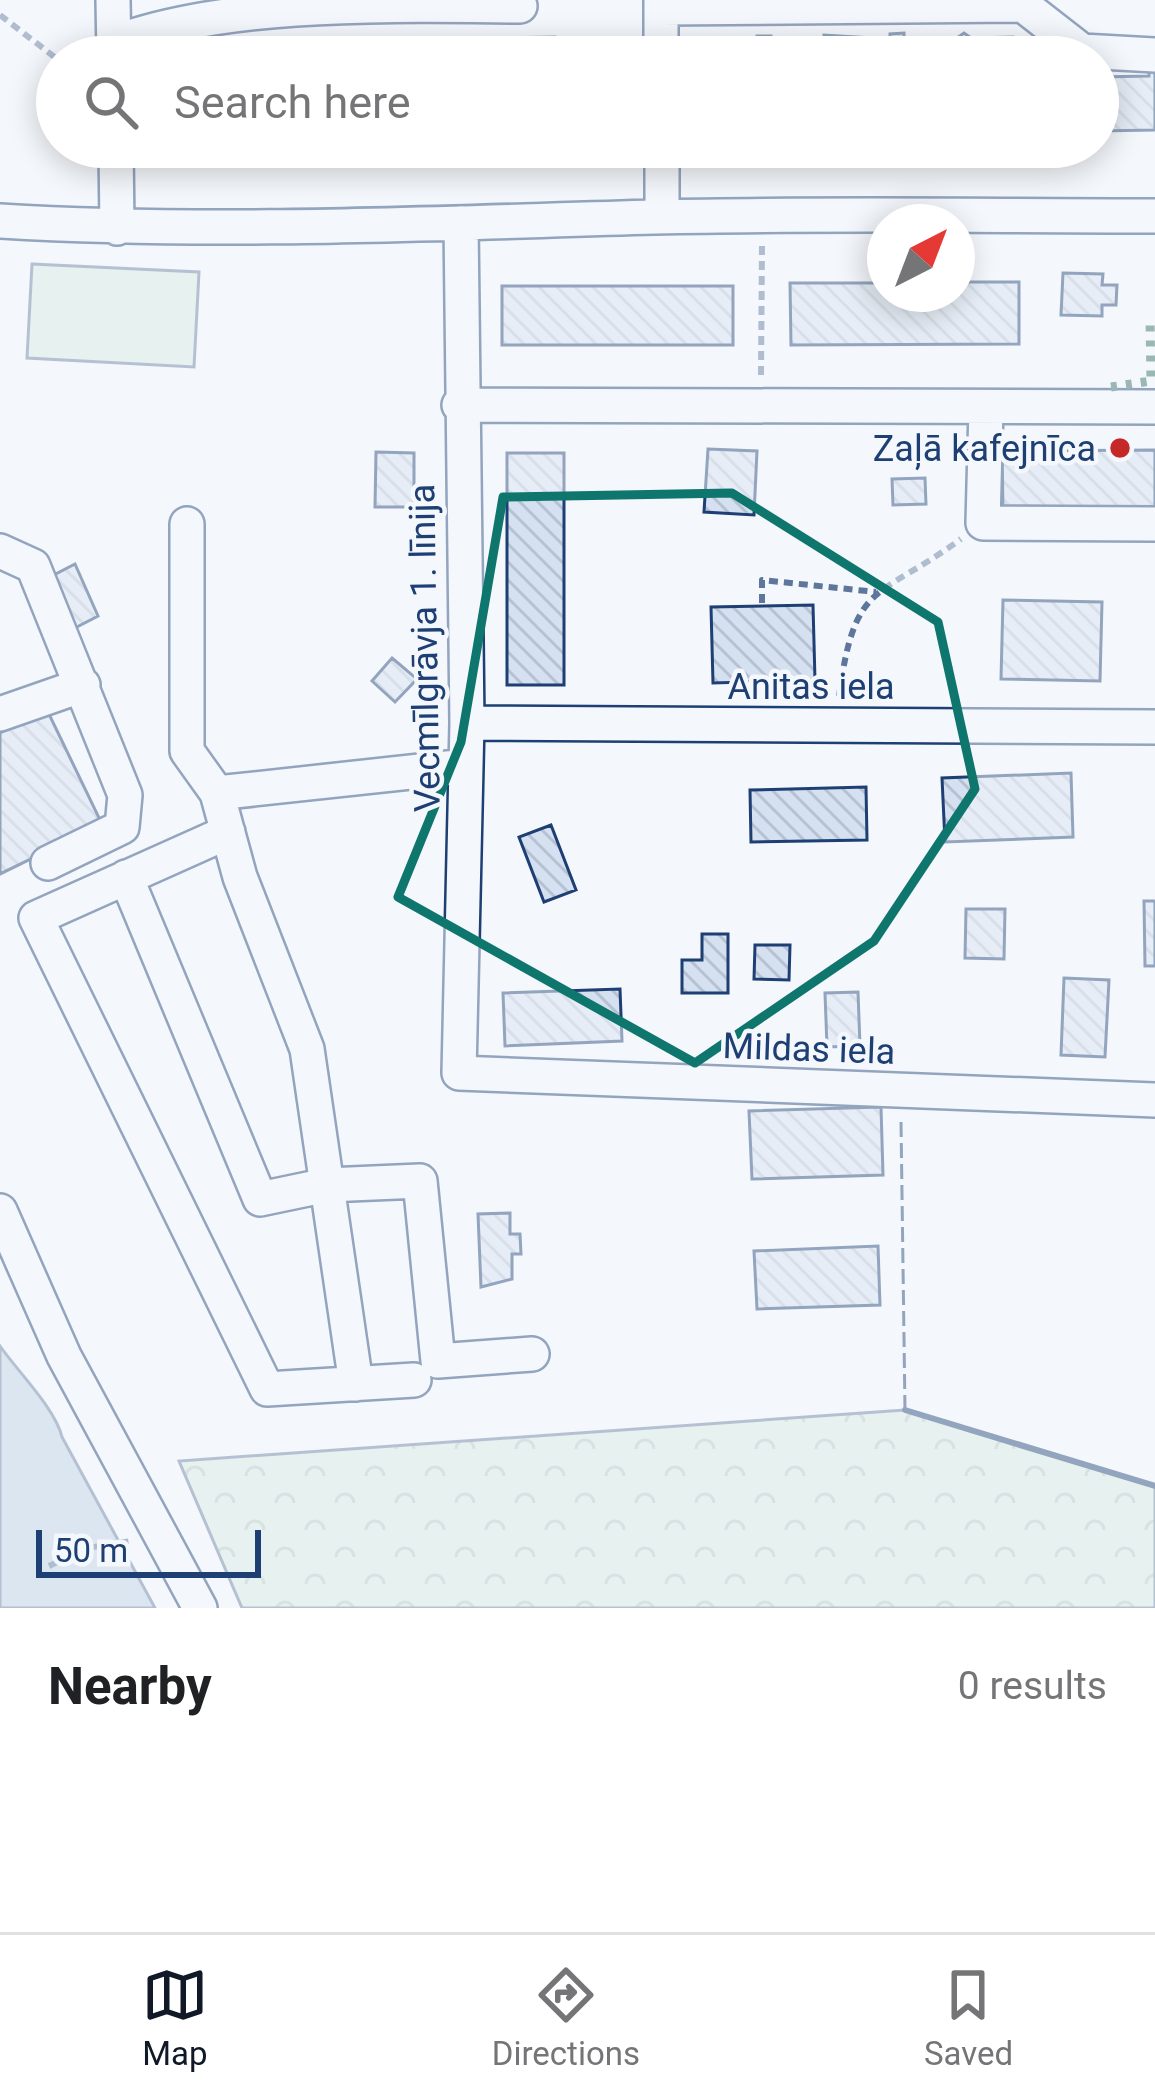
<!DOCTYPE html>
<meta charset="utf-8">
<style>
body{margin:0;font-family:Roboto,sans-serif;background:#f2f2f2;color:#202124}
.compass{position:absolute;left:867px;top:204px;width:108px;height:108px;border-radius:50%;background:#fff;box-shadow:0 6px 30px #0003;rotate:42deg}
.scale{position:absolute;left:36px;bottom:30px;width:225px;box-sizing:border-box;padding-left:12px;border:6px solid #1d3f73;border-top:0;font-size:33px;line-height:42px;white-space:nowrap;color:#1d3f73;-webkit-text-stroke:9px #f4f7fb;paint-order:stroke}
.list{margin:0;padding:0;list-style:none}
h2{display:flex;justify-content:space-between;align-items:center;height:156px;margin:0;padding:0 48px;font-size:51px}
h2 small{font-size:39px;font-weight:400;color:#757577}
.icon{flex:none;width:66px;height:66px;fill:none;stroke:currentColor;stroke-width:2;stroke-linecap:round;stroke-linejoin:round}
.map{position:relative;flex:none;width:1155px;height:1608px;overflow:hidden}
.search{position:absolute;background:#fff;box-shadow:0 6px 30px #0003;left:36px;right:36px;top:36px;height:132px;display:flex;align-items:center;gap:30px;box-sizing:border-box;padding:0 42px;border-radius:66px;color:#757577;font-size:45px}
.sheet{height:324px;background:#fff}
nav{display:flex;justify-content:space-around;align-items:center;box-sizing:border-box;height:168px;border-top:3px solid #e0e0e0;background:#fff;font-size:33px;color:#757577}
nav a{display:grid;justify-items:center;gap:6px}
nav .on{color:#111827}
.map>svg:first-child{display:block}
</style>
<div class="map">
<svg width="1155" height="1608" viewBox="0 0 1155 1608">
<defs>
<pattern id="forest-crowns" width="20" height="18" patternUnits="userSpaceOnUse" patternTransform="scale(3)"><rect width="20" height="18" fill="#d7e8df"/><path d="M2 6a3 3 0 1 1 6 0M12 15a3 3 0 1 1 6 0" fill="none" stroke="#b8c8c3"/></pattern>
<pattern id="building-back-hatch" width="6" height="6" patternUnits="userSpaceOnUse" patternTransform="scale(3)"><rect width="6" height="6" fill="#d5e0f0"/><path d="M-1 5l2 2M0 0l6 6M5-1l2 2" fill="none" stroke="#b6c1d1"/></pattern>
</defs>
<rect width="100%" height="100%" fill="#f4f7fb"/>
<path fill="url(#forest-crowns)" stroke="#687fa3" stroke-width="3" d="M905 1410 1155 1486V1608H242L179 1461Z"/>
<path fill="#d7e8df" stroke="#687fa3" stroke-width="3" d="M32 264 199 272 194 367 27 358Z"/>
<path fill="#bed0e5" stroke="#687fa3" stroke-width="3" d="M0 1346C18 1372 55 1408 62 1437L155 1608H0Z"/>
<path fill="url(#building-back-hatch)" stroke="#1d3f73" stroke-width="3" d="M904 33V38H957L964 33 971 38 1013 37V57H716V42L757 41V36H771V41L824 40V35L890 39V34Z
M555 37V57H201V42Z
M1149 71H1155V130L1098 131V77L1149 76Z
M1063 273 1103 274 1102 285H1117L1116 305H1102V316L1061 315Z
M957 282H1019V344L791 345 790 283H885V294H957Z
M502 286H733V345H502Z
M708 449 757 451 754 515 704 512Z
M1155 450V509L1003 510 1002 451Z
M376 452 414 453V507H375Z
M507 453H564V685H507Z
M925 478 926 504 893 505 892 479Z
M75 564 98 616 73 629 50 577Z
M1003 600 1102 602 1100 681 1001 679Z
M813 605 815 680 713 683 711 607Z
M392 658 417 679 395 702 372 681Z
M47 710 102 824 0 874V733Z
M1071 773 1073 837 945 842 942 778Z
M866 787 867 840 751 842 750 790Z
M551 825 576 890 544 902 519 837Z
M1144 901H1155V966H1145Z
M966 909H1005L1004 959 965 958Z
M702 934H728V993H682V960H702Z
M755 945H790L789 980 754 979Z
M1064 978 1109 980 1105 1057 1061 1055Z
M620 989 622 1041 505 1046 503 993Z
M858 992 860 1046 827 1047 825 993Z
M881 1107 883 1175 752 1179 749 1111Z
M510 1213V1234H520L521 1254H512V1279L481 1287 478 1214Z
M878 1246 880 1305 757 1309 754 1251Z"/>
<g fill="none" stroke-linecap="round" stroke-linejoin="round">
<defs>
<path id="minor" d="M113 0 114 57
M661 0V57
M661 8 1023 5 1082 51 1155 55
M113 43C227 0 392 5 520 6
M116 147 117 228
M662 147V217
M0 221C218 234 436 223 655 217 821 213 988 216 1155 216
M461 223 467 723 459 1073 1155 1100
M459 405 1155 407
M986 408 983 523 1155 524
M187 524V751L217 793 240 877 307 1049 356 1384
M0 551 33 566 125 795 122 827 48 863
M0 714 83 685
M467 723 1155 727
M217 793 466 766
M228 832 36 918 267 1389 414 1380
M126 877 260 1199 327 1185 420 1181 438 1361 532 1354
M0 1211 64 1356 200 1608"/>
</defs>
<use href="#minor" stroke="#1d3f73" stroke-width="38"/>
<path stroke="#5e769c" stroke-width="6" stroke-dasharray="9 6" stroke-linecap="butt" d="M0 15 57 59
M761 375 762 245
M762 603V580L876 592
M839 696C855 579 876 601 961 539
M49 1566 87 1548 131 1541"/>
<use href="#minor" stroke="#f4f7fb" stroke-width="33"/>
<path stroke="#2c6c60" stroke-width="9" stroke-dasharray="6 9" stroke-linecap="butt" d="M1111 387 1151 381 1150 318"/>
<path stroke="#1d3f73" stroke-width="3" stroke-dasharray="15 6" stroke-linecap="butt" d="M901 1122 905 1410"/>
<path stroke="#1d3f73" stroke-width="6" d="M905 1410 1155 1486"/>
</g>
<path d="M0 0H1155V1608H0ZM732 493 938 622 975 789 874 941 695 1063 398 897 461 742 503 497Z" fill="#f4f7fb" fill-opacity=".55" fill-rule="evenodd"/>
<path fill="none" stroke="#0f766e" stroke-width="9" stroke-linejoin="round" d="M732 493 938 622 975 789 874 941 695 1063 398 897 461 742 503 497Z"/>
<circle fill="#c62828" stroke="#f4f7fb" stroke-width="4.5" cx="1120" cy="448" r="12"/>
<g text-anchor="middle" stroke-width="9" stroke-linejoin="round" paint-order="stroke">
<g font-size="36" fill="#1d3f73" stroke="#f4f7fb" text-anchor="end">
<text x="1096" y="461">Zaļā kafejnīca</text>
</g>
<g font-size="36" fill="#1d3f73" stroke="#f4f7fb">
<text transform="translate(424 648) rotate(-91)" y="13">Vecmīlgrāvja 1. līnija</text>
<text x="811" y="699">Anitas iela</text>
<text transform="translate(809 1048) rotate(2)" y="13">Mildas iela</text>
</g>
</g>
</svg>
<svg class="compass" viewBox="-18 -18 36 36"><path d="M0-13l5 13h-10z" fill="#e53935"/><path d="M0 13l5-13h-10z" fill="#757577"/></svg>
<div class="scale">50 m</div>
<div class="search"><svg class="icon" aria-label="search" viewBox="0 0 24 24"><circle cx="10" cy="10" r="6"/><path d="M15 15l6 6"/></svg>Search here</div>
</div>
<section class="sheet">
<h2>Nearby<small>0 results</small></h2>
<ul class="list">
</ul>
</section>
<nav>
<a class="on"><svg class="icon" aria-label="map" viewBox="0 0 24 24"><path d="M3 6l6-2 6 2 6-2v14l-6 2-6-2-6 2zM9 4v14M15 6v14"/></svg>Map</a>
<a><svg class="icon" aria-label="directions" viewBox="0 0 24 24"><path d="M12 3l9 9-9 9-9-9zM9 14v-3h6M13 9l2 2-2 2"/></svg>Directions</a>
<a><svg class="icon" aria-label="saved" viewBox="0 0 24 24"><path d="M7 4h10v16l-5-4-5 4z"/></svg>Saved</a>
</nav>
